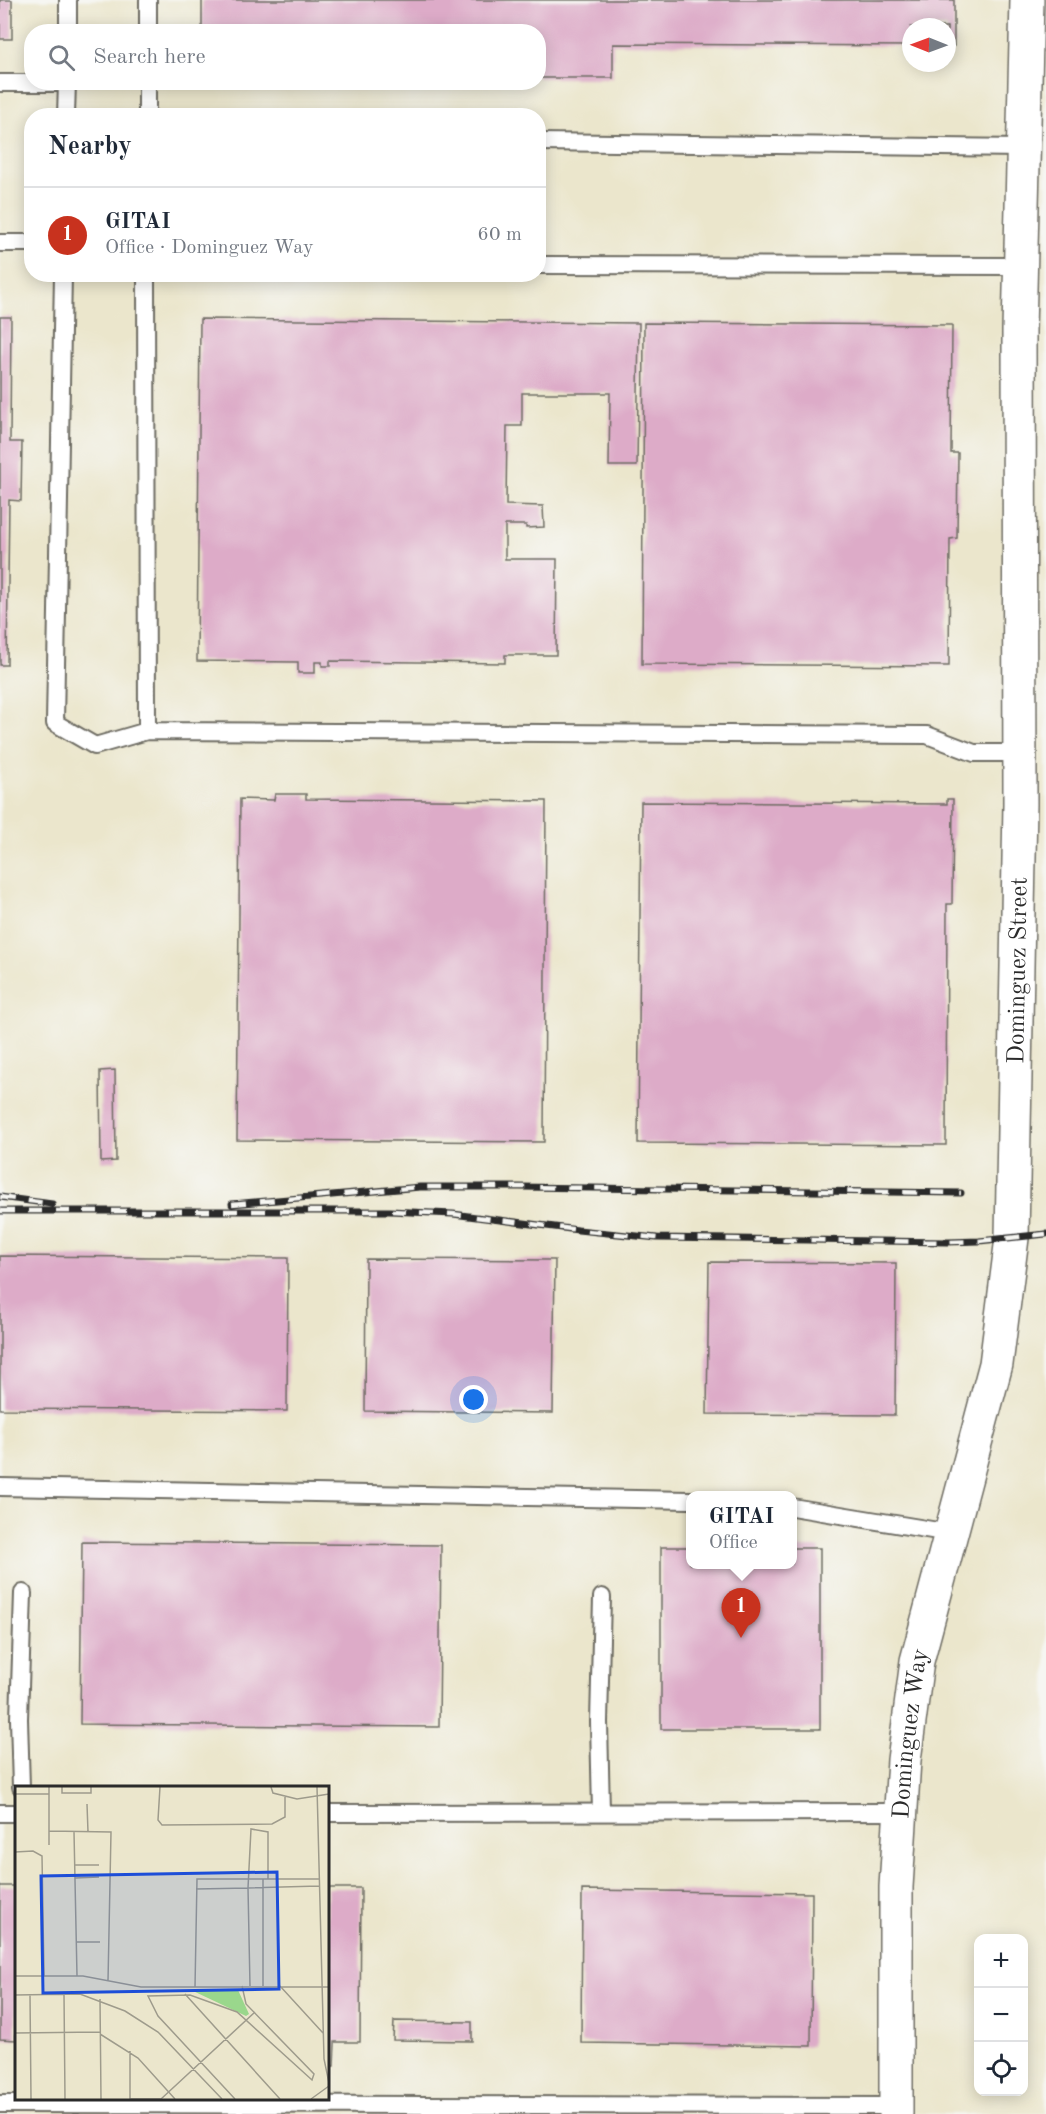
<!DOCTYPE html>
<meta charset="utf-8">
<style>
body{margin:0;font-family:"Old Standard TT",serif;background:#f2f2f3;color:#1f2937}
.controls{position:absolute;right:18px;bottom:18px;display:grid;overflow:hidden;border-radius:12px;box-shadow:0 3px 15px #0003}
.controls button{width:54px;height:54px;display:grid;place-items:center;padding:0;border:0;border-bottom:2px solid #e0e1e3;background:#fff;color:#1f2937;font:30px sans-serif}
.compass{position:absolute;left:902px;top:18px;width:54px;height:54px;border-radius:50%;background:#fff;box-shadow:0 3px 15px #0003;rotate:271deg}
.you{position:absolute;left:474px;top:1400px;width:21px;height:21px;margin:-15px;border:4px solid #fff;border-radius:50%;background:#1a73e8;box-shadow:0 0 0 9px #1a73e833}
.badge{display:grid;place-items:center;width:39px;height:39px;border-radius:50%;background:#c8321e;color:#fff;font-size:20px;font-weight:700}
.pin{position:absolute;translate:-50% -50px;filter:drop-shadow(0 2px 3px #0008)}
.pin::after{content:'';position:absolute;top:32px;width:21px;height:18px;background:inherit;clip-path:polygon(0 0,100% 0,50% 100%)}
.popup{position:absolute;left:686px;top:1491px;width:111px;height:78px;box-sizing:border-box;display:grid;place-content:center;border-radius:12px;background:#fff;filter:drop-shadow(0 2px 4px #0005);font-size:20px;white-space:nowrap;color:#747a83}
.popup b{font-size:22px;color:#1f2937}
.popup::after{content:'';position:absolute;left:50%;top:100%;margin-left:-12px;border:12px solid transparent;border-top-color:#fff}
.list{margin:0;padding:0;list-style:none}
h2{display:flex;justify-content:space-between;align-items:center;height:78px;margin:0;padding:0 24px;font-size:26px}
h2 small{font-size:20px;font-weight:400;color:#747a83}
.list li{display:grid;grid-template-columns:39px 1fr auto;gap:18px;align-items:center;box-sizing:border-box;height:96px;padding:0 24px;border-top:2px solid #e0e1e3}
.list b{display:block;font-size:22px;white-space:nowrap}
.list p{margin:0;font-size:20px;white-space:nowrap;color:#747a83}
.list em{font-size:20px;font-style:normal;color:#747a83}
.icon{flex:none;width:33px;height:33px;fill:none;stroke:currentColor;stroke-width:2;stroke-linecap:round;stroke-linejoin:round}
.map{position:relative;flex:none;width:1046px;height:2114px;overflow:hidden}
.search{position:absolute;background:#fff;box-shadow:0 3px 15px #0003;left:24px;top:24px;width:522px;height:66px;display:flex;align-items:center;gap:15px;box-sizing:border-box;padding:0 21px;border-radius:24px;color:#747a83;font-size:22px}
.panel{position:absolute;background:#fff;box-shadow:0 3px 15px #0003;left:24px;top:108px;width:522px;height:174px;border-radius:24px}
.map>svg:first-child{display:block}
</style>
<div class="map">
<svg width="1046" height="2114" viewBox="0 0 1046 2114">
<rect width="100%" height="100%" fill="#f6f6f2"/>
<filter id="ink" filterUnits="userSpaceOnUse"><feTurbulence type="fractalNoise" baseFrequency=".0167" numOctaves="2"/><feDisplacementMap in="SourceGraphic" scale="12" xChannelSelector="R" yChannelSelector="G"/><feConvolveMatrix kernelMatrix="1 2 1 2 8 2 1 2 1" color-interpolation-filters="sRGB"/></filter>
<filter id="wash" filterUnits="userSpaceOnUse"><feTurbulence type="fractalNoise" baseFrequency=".008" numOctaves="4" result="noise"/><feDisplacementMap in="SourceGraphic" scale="24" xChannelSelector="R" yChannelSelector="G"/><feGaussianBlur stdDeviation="1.35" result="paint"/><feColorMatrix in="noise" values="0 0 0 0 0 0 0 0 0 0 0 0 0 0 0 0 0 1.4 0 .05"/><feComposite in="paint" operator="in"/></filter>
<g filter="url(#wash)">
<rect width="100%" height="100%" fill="#ebe6cc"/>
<g id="blocks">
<path fill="#ddabc8" d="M0 0H12V39H0Z
M202 0H954V46H947V27H911V46L613 44V78H538V32H202Z
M0 317H11L10 442H22L21 501 9 500 7 665H0Z
M200 319 639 323 637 466H609L610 393H522V426H507L506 505 543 506 544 527 526 528V525H505V559H557L556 655H505V663L330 661V666H322V662H315V673H298V662L197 661Z
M644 323 952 325 951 453H958L957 538 950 539 949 666 642 664Z
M275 794H306V799L546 801 544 1142 237 1140 240 799 274 800Z
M947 799H953L952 904H947L946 1145 638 1143 641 802 947 804Z
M115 1070 116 1161 101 1162 100 1071Z
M0 1256 288 1258 287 1411 0 1409Z
M366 1259 555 1260 553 1413 365 1411Z
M709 1262 896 1263 895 1415 707 1414Z
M82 1542 441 1545 439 1727 80 1724Z
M661 1547H690V1564H792V1548H820V1729H661Z
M0 1886H16V2040L0 2039Z
M327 1888H361L360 2042H335L334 2066H327Z
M582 1890 812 1893 811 2046 581 2043Z
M394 2021 472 2022V2041L393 2040Z"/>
</g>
</g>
<g filter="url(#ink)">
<use href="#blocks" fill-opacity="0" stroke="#6e6c63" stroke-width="1.5"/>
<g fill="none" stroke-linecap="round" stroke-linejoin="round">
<defs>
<path id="lane" d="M68 32V0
M148 32V0
M0 83H67
M66 116 67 82
M147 116V82
M538 142 1023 148
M0 243H32
M538 265 1021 266
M63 274 55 723 95 746 147 731 927 735 974 753H1020
M146 274 147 731
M0 1487 690 1500
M792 1507 950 1533
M21 1787 19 1719 23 1593
M601 1812 599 1722 602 1597
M0 1813H16
M327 1813 902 1812
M0 2104 896 2106"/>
<g id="street">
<path id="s1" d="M896 2114V1887L904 1760 917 1661 996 1364 1012 1238 1020 804 1019 331 1027 0"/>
</g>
</defs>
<use href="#lane" stroke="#6e6c63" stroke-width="20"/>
<use href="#street" stroke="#6e6c63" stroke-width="36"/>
<use href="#lane" stroke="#fff" stroke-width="16"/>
<use href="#street" stroke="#fff" stroke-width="33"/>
<defs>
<path id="rail" d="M0 1197 52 1204
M232 1204 420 1187H519L961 1193
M0 1211H390L453 1214 578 1230 657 1238 948 1242 979 1241 1046 1234"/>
</defs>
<use href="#rail" stroke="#2b2b2b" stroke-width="7"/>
<use href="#rail" stroke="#f6f6f2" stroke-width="4.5" stroke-dasharray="14" stroke-linecap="butt"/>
</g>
</g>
<g text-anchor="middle" stroke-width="6" stroke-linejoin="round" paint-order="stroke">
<g font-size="24" fill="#2b2b2b" stroke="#f6f6f2">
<text dy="8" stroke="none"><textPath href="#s1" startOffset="1156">Dominguez Street</textPath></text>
<text dy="8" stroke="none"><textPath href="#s1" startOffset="381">Dominguez Way</textPath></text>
</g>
</g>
<g transform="translate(15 1786)">
<rect width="314" height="314" fill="#ebe6cc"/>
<path d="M176 204H223L234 228 231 230Z" fill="#9ad78c"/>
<path fill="none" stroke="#9e9b8c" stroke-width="1.5" d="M34 1V59M47 1V7H76V1M145 1 143 34 147 39 257 38 270 31V11M256 1 258 7 282 13 314 8M302 1 309 273 314 297M0 8H34M72 18 73 46M34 45 96 46 93 195M59 46 62 190M0 66 18 65 27 70 29 190M60 79H84M60 92 84 91M248 93V200M253 93V46L236 43 233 102 304 100M181 103 233 102 235 200M61 156H85M0 190H68L126 201H314M265 200 308 247M180 201 182 93H304M49 208 50 313M170 208 265 313M0 209 65 208 110 225 143 246 207 313M15 209 16 313M85 213 86 313M0 247 85 246M85 248 123 272 160 313M115 265V313M115 313H146M146 313 240 226M220 313 143 230 133 210 175 209 222 226 297 294 299 288 231 218 227 200M296 313 314 300"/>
<path fill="#1d4ed8" fill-opacity="0.15" stroke="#1d4ed8" stroke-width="3" d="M262 86 264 203 28 207 26 90Z"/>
<rect width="314" height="314" fill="none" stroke="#2b2b2b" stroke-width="3"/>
</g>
</svg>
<div class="controls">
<button>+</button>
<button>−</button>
<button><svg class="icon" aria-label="locate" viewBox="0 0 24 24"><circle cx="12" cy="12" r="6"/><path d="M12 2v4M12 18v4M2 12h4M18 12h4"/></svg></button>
</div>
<svg class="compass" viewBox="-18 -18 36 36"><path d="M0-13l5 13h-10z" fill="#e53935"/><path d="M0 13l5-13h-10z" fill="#747a83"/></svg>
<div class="you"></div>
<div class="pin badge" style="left:741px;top:1638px">1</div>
<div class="popup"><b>GITAI</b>Office</div>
<div class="search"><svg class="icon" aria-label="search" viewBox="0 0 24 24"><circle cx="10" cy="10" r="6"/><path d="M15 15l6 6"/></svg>Search here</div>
<section class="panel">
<h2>Nearby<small></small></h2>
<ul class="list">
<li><span class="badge">1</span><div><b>GITAI</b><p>Office · Dominguez Way</p></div><em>60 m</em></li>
</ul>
</section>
</div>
